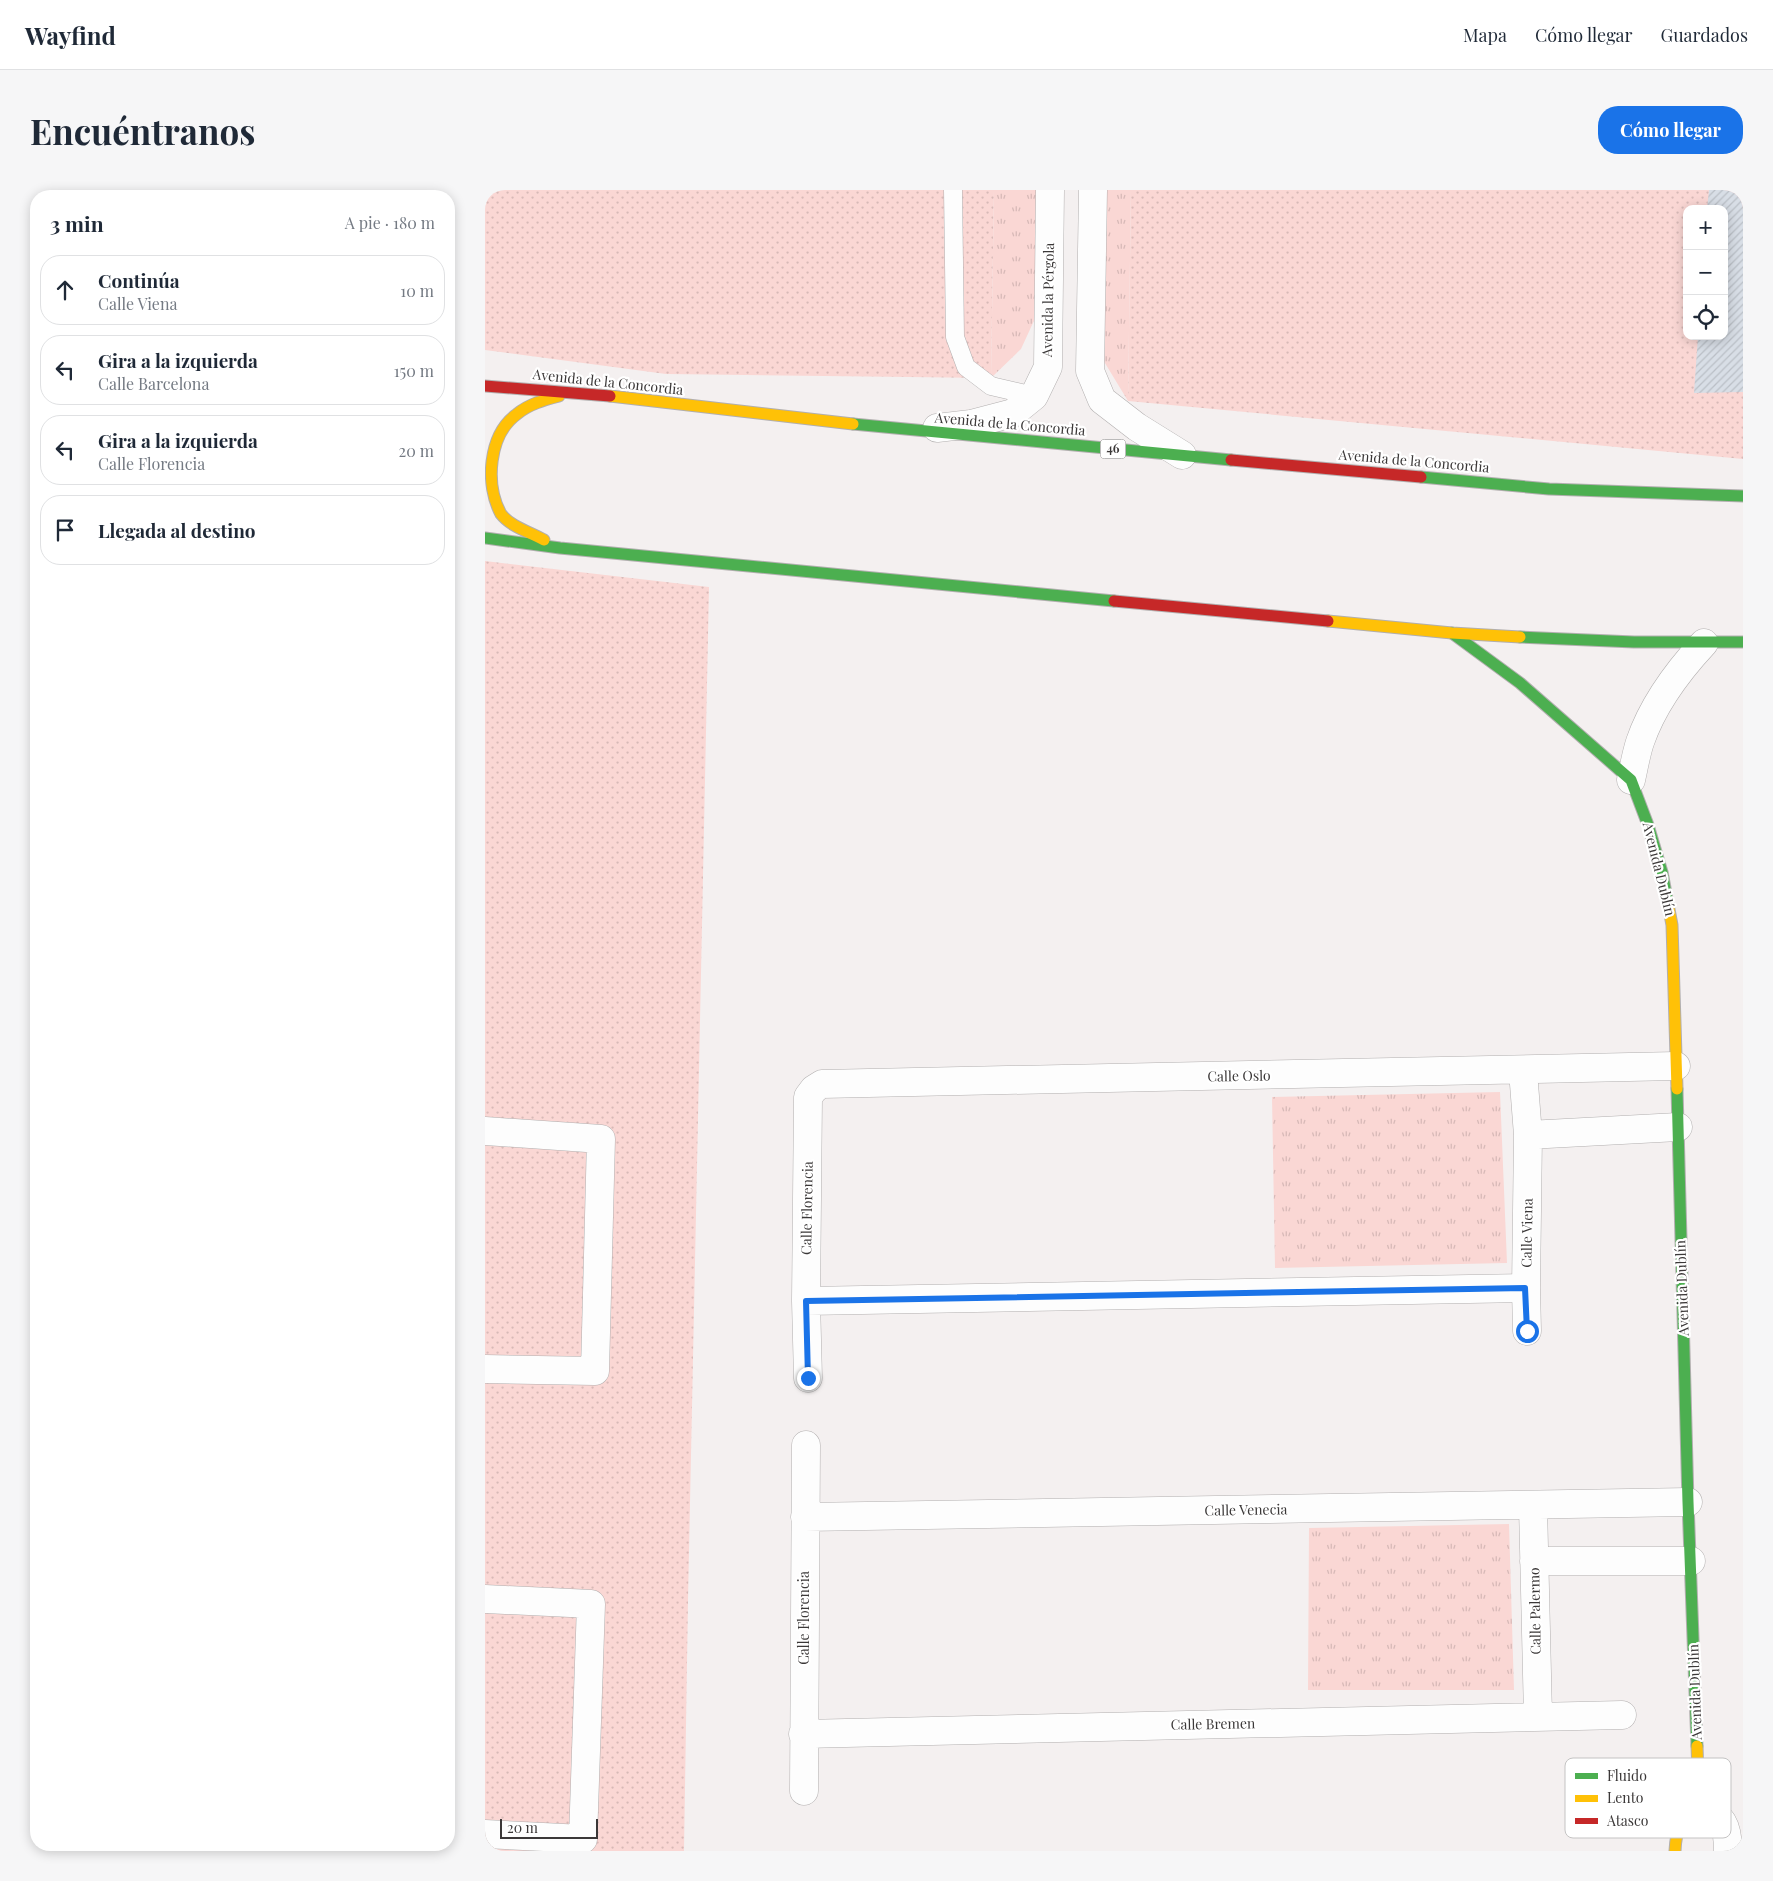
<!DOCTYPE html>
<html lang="es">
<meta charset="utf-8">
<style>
body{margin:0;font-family:"Playfair Display",serif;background:#f6f6f7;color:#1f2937}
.controls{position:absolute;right:15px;top:15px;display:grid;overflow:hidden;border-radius:10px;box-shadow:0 2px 12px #0003}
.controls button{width:45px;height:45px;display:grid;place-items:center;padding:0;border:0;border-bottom:1px solid #e0e1e3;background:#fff;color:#1f2937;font:25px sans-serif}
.scale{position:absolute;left:15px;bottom:12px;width:98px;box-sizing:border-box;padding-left:5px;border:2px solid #3b3838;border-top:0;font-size:14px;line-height:18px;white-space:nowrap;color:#3b3838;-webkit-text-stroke:4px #fff;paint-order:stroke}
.stop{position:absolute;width:15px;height:15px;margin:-11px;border:4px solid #1a73e8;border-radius:50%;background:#fff}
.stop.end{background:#1a73e8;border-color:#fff;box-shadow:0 1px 5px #0008}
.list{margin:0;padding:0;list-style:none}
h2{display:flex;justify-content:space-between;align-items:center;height:65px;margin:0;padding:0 20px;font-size:21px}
h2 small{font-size:16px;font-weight:400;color:#747a83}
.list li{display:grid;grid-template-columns:32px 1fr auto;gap:15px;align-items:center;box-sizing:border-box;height:70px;margin:0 10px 10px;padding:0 10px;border:1px solid #e0e1e3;border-radius:20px}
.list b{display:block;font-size:19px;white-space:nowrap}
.list p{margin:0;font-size:16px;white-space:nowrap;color:#747a83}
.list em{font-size:16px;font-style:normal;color:#747a83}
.icon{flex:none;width:28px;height:28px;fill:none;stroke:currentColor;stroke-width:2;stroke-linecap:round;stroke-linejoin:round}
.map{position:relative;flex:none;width:1258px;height:1661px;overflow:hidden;border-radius:20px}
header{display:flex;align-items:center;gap:30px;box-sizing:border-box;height:70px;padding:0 25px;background:#fff;border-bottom:1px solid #e0e1e3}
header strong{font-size:24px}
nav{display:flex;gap:28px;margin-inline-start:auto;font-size:18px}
.intro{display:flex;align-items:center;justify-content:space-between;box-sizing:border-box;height:120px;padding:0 30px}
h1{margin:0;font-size:35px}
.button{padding:12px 22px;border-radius:20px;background:#1a73e8;color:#fff;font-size:18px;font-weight:700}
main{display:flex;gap:30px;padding:0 30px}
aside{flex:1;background:#fff;border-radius:20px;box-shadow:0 2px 12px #0003}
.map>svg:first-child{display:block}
</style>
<header>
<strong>Wayfind</strong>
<nav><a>Mapa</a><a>Cómo llegar</a><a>Guardados</a></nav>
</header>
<div class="intro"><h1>Encuéntranos</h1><a class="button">Cómo llegar</a></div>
<main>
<aside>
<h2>3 min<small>A pie · 180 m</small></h2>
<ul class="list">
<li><svg class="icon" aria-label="ahead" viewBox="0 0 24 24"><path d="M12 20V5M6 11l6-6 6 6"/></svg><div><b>Continúa</b><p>Calle Viena</p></div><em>10 m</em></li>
<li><svg class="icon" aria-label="left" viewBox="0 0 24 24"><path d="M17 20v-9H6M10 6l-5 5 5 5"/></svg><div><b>Gira a la izquierda</b><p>Calle Barcelona</p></div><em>150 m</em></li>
<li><svg class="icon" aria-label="left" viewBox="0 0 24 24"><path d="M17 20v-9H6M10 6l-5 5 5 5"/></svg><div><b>Gira a la izquierda</b><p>Calle Florencia</p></div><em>20 m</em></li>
<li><svg class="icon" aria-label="arrive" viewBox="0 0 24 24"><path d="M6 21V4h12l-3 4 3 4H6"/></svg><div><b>Llegada al destino</b></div></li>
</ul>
</aside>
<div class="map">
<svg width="1258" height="1661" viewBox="0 0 1258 1661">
<defs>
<pattern id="grass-dots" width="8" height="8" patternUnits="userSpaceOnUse" patternTransform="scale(1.25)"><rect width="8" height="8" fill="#fad7d4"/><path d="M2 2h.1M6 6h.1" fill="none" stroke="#d7b9b7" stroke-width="1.8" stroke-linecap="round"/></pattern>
<pattern id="park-tufts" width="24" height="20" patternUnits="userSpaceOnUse" patternTransform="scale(1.25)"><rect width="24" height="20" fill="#fad7d4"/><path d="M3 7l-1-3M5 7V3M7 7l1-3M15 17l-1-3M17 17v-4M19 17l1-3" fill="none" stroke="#d7b9b7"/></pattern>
<pattern id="building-hatch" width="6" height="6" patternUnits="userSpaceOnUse" patternTransform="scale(1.25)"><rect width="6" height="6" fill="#d8dee6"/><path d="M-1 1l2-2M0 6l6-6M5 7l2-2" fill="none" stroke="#babfc6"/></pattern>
</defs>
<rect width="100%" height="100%" fill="#f4f0f0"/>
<path fill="url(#grass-dots)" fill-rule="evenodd" d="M0 0H509L506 188 181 184 0 160Z
M646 0H1258V269L643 211ZM1202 19H1239V146H1202Z
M0 371 224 397 203 1410 199 1661H0Z"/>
<path fill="url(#park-tufts)" d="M509 0H554L553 122 536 159 506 188Z
M613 0H646L643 211 609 155Z
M1015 902 1022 1073 790 1078 787 907Z
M1024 1334 1029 1500H823L824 1338Z"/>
<path fill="url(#building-hatch)" d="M1224 0H1258V202L1209 203 1213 146H1239V19H1222Z"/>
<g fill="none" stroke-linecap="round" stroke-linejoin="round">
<defs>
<path id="lane" d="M468 0 470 147 481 177 506 196 549 206"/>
<path id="street" d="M608 0 605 181 617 210 652 237 697 265
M452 238 486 234 528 223 549 206 563 177 565 0
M1146 590C1149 577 1151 564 1155 552 1168 514 1192 482 1219 453
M1038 881 1043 945 1041 1098 1042 1141
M0 941 116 949 110 1181 0 1179
M1043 945 1193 937
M321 1111 1041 1098
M323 1188 321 1111 323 907 329 899 337 894 1191 876
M1048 1316 1053 1526
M320 1327 1203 1312
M1049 1371H1206
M0 1409 106 1414 98 1649 0 1644
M318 1544 1137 1525
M319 1601 321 1255
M1214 1611C1236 1628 1243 1632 1243 1661"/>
<path id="fast" d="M368 234 746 270
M936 287 1064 299 1258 306
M0 348 75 358 629 411
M967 443 1035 493 1146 590 1163 635 1177 682 1183 714
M1035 447 1149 452H1258
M1192 899 1203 1312 1212 1556"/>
<path id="slow" d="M125 206 368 234
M59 350C45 342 26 337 16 324 0 295 3 245 32 224 44 214 59 210 74 206
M843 431 967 443 1035 447
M1183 714 1187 735 1192 899
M1190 1661C1191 1637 1197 1628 1214 1611L1212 1556"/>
<path id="jam" d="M0 196 125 206
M746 270 936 287
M629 411 843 431"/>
</defs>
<use href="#lane" stroke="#b2afaf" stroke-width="19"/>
<use href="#street" stroke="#b2afaf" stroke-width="29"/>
<use href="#fast" stroke="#b2afaf" stroke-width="13"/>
<use href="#slow" stroke="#b2afaf" stroke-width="13"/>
<use href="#jam" stroke="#b2afaf" stroke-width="13"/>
<use href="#lane" stroke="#fdfdfd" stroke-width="18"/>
<use href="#street" stroke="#fdfdfd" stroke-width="28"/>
<use href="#fast" stroke="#4caf50" stroke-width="11"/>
<use href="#slow" stroke="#ffc107" stroke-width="11"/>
<use href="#jam" stroke="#c62828" stroke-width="11"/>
</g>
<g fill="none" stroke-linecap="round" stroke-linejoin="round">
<path stroke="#1a73e8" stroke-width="6" d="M323 1188 321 1111 1040 1098 1042 1141"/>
</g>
<g text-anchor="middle" stroke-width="4.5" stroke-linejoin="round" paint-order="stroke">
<rect fill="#fff" stroke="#767474" stroke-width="1" x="615.5" y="249.5" width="25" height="19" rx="4"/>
<g font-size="12" font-weight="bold" fill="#3b3838">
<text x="628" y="263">46</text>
</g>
<g font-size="14" fill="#3b3838" stroke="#fff">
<text transform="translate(563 110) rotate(-89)" y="5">Avenida la Pérgola</text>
<text transform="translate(123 192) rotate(6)" y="5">Avenida de la Concordia</text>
<text transform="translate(525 234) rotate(5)" y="5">Avenida de la Concordia</text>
<text transform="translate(929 271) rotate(5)" y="5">Avenida de la Concordia</text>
<text transform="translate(1174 679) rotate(76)" y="5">Avenida Dublín</text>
<text transform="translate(754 886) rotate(-1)" y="5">Calle Oslo</text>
<text transform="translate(322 1018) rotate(-89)" y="5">Calle Florencia</text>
<text transform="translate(1042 1043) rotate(-89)" y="5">Calle Viena</text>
<text transform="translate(1197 1098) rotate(-92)" y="5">Avenida Dublín</text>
<text transform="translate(761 1320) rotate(-1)" y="5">Calle Venecia</text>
<text transform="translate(1050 1421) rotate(-91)" y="5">Calle Palermo</text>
<text transform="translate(319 1428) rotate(-90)" y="5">Calle Florencia</text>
<text transform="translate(1210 1502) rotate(-92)" y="5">Avenida Dublín</text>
<text transform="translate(728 1534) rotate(-1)" y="5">Calle Bremen</text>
</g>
</g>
<rect x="1080" y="1568" width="166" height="80" rx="8" fill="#fff" stroke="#c4c3c3" stroke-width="1"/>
<rect x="1090" y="1583" width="23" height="6" fill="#4caf50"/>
<rect x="1090" y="1605" width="23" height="7" fill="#ffc107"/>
<rect x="1090" y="1628" width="23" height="6" fill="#c62828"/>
<g font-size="14" fill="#3b3838">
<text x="1122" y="1591">Fluido</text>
<text x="1122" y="1613">Lento</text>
<text x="1122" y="1636">Atasco</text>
</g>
</svg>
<div class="controls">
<button>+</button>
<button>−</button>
<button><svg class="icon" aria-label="locate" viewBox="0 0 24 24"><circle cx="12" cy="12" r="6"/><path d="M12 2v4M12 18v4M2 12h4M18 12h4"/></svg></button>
</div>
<div class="scale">20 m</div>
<div class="stop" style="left:1042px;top:1141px"></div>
<div class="stop end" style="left:323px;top:1188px"></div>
</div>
</main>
